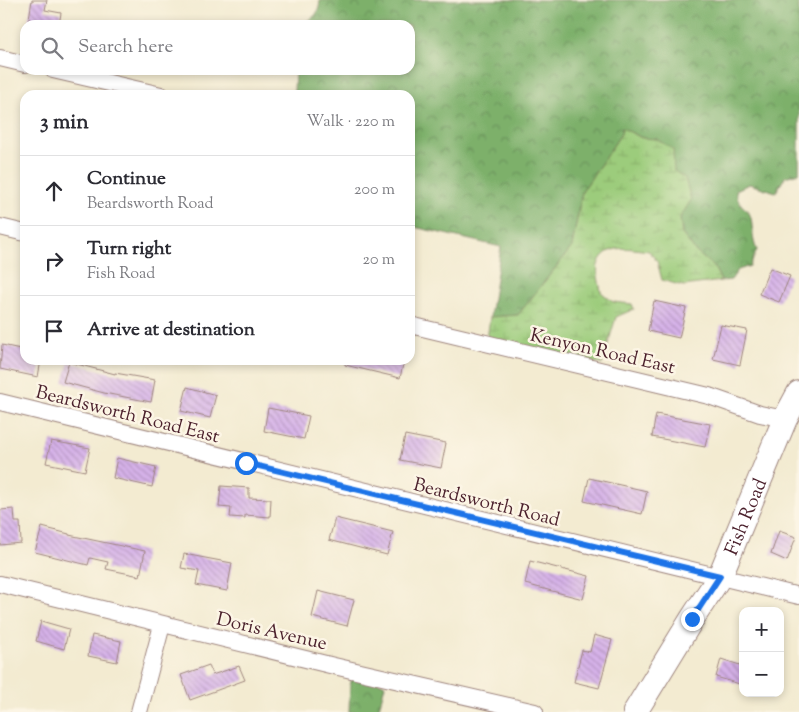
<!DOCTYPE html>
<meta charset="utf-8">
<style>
body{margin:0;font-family:"Sorts Mill Goudy",serif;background:#f7f7f7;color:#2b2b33}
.controls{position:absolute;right:15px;bottom:15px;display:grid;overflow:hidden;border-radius:10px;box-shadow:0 2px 8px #0003}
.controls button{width:45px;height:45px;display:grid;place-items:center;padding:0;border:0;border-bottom:1px solid #e1e1e2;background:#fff;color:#2b2b33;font:25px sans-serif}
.stop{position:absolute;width:15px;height:15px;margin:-11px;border:4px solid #1a73e8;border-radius:50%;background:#fff}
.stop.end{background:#1a73e8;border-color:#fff;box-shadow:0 1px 5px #0008}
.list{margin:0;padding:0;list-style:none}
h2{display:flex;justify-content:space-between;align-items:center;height:65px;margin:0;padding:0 20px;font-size:21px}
h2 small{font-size:16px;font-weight:400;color:#7c7c81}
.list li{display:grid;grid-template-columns:32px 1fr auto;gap:15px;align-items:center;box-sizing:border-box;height:70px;padding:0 20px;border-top:1px solid #e1e1e2}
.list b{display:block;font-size:19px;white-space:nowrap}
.list p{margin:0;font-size:16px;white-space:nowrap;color:#7c7c81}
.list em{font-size:16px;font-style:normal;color:#7c7c81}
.icon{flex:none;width:28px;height:28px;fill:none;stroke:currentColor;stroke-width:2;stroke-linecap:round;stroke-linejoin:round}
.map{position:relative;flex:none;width:799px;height:712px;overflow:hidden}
.search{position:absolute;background:#fff;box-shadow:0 2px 8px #0003;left:20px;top:20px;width:395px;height:55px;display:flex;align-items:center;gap:12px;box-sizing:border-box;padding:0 18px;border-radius:15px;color:#7c7c81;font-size:19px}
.panel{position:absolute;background:#fff;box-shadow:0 2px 8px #0003;left:20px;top:90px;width:395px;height:275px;border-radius:15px}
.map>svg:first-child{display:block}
</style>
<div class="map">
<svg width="799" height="712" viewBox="0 0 799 712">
<defs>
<pattern id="forest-crowns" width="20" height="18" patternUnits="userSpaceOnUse" patternTransform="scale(1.25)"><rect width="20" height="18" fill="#7db06b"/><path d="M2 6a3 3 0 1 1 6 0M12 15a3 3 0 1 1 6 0" fill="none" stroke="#688f58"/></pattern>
<pattern id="wetland-marsh" width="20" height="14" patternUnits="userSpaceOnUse" patternTransform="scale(1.25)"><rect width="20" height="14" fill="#9ccc7b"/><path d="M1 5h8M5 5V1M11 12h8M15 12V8" fill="none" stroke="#88af6a"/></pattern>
<pattern id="building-back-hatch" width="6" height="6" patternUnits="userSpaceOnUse" patternTransform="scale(1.25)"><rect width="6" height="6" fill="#d6b2e9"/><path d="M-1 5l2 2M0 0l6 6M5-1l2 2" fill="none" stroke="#b090bd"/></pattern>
</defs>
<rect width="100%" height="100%" fill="#fcf5e5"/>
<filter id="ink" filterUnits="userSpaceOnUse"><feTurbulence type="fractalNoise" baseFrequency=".02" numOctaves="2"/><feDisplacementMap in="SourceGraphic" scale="10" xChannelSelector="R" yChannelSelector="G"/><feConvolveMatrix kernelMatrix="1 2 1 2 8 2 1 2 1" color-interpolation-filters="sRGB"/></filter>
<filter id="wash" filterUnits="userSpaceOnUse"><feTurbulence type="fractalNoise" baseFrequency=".0096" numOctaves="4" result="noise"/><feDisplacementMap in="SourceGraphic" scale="20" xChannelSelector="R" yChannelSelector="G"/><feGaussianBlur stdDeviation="1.12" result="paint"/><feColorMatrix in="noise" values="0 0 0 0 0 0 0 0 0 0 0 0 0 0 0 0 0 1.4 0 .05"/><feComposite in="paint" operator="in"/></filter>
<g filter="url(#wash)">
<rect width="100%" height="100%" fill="#f3ebd1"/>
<path fill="url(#forest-crowns)" stroke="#64684b" d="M320 0H799V173L785 177 776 192 749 184 736 190C738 209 748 206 751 218 753 229 752 240 757 250L750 266 738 270 731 280 721 281 714 267 695 251 682 234 674 171 656 139 642 138 622 128 621 134 582 192 572 247 518 315 490 317 501 247 410 226V95H291L294 91 295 70H410V25H300C313 18 319 16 320 0Z
M354 669 385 685 378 712H349L350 686Z"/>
<path fill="url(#wetland-marsh)" stroke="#737653" d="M622 128 642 138 656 139 673 149 674 171 685 178 691 200 680 218 682 234 695 251 714 267 721 281 683 286 662 280 657 261 649 251C631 249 605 242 598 265 596 272 600 285 601 292L613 302 632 304 634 309 616 317 602 364 487 340 490 317 518 315 572 247 582 192 621 134Z"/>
<g id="blocks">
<path fill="url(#building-back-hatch)" d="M32 0H47L45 10 61 13 59 25H28Z
M770 268 790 276 779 302 759 294Z
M654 301 686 308 679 338 648 331Z
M721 325 747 330 740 365 713 359Z
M2 345 25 350V360H41L38 377 0 369Z
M345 360H404L400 378 345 365Z
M69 362 115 374V373L155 380 151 402 104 393 63 382Z
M187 387 216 395 210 418 181 411Z
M268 408 309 416 304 439 264 431Z
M656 414 710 424 705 447 652 437Z
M405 435 446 443 441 468 400 460Z
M51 441 90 448 85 471 46 463Z
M117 458 156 467 152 487 113 478Z
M589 478 647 491 642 514 584 501Z
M221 486 249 488V498L271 499 270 517 245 515V518L230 517 231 508 219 507Z
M14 509 15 522H20L21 543 0 545V510Z
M335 518 393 532 387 555 329 540Z
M42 527 69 534V535L145 551 140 576 106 569 108 562 90 558 88 565 35 552Z
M779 531 796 537 787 561 771 554Z
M184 554 232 563 227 591 196 585 199 571 181 568Z
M530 561 589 576 583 599 525 584Z
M318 591 354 600 347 626 312 617Z
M41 621 69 629 64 649 36 641Z
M92 635 121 641 117 662 88 656Z
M594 635 612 640 599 688 574 682 582 650 590 652Z
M721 659 743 666V685L716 677Z
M209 665 212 675 239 666 245 680 190 700 181 675Z"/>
</g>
</g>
<g filter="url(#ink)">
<use href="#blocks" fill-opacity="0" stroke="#9e857e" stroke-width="1"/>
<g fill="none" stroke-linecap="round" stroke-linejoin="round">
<defs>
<path id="street" d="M0 58 25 64
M53 70 161 95
M0 227 25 233
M410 325 709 396 760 414 785 419
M0 402 799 596
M0 584 334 666 535 712
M139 712 162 625"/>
<g id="secondary">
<path id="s1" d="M635 712 692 619 720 576 785 419 799 393"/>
</g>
</defs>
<use href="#street" stroke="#9e857e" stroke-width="18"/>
<use href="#secondary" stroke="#9e857e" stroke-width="26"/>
<use href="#street" stroke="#fff" stroke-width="16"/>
<use href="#secondary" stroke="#fff" stroke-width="24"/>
</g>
</g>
<g fill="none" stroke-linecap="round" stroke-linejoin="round" filter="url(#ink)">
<path stroke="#1a73e8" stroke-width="6" d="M246 463 720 576 692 619"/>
</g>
<g text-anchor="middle" stroke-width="5" stroke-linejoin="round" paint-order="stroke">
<g font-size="19" fill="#4a1f2b" stroke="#fcf5e5">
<text transform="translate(603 350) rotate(13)" y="7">Kenyon Road East</text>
<text transform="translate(128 413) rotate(14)" y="7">Beardsworth Road East</text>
<text transform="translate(487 501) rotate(14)" y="7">Beardsworth Road</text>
<text dy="7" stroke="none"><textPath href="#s1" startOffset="225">Fish Road</textPath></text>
<text transform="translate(272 630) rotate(13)" y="7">Doris Avenue</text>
</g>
</g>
</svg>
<div class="controls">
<button>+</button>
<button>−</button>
</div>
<div class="stop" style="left:246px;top:463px"></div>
<div class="stop end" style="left:692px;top:619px"></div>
<div class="search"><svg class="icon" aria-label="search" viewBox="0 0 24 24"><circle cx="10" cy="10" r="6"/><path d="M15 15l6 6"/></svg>Search here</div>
<section class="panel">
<h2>3 min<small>Walk · 220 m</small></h2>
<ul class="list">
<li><svg class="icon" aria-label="ahead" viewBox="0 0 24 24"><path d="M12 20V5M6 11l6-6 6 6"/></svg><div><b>Continue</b><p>Beardsworth Road</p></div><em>200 m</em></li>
<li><svg class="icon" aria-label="right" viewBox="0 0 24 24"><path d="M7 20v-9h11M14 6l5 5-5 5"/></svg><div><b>Turn right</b><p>Fish Road</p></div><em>20 m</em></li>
<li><svg class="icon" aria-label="arrive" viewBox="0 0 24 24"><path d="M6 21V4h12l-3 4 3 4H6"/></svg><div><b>Arrive at destination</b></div></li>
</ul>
</section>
</div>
